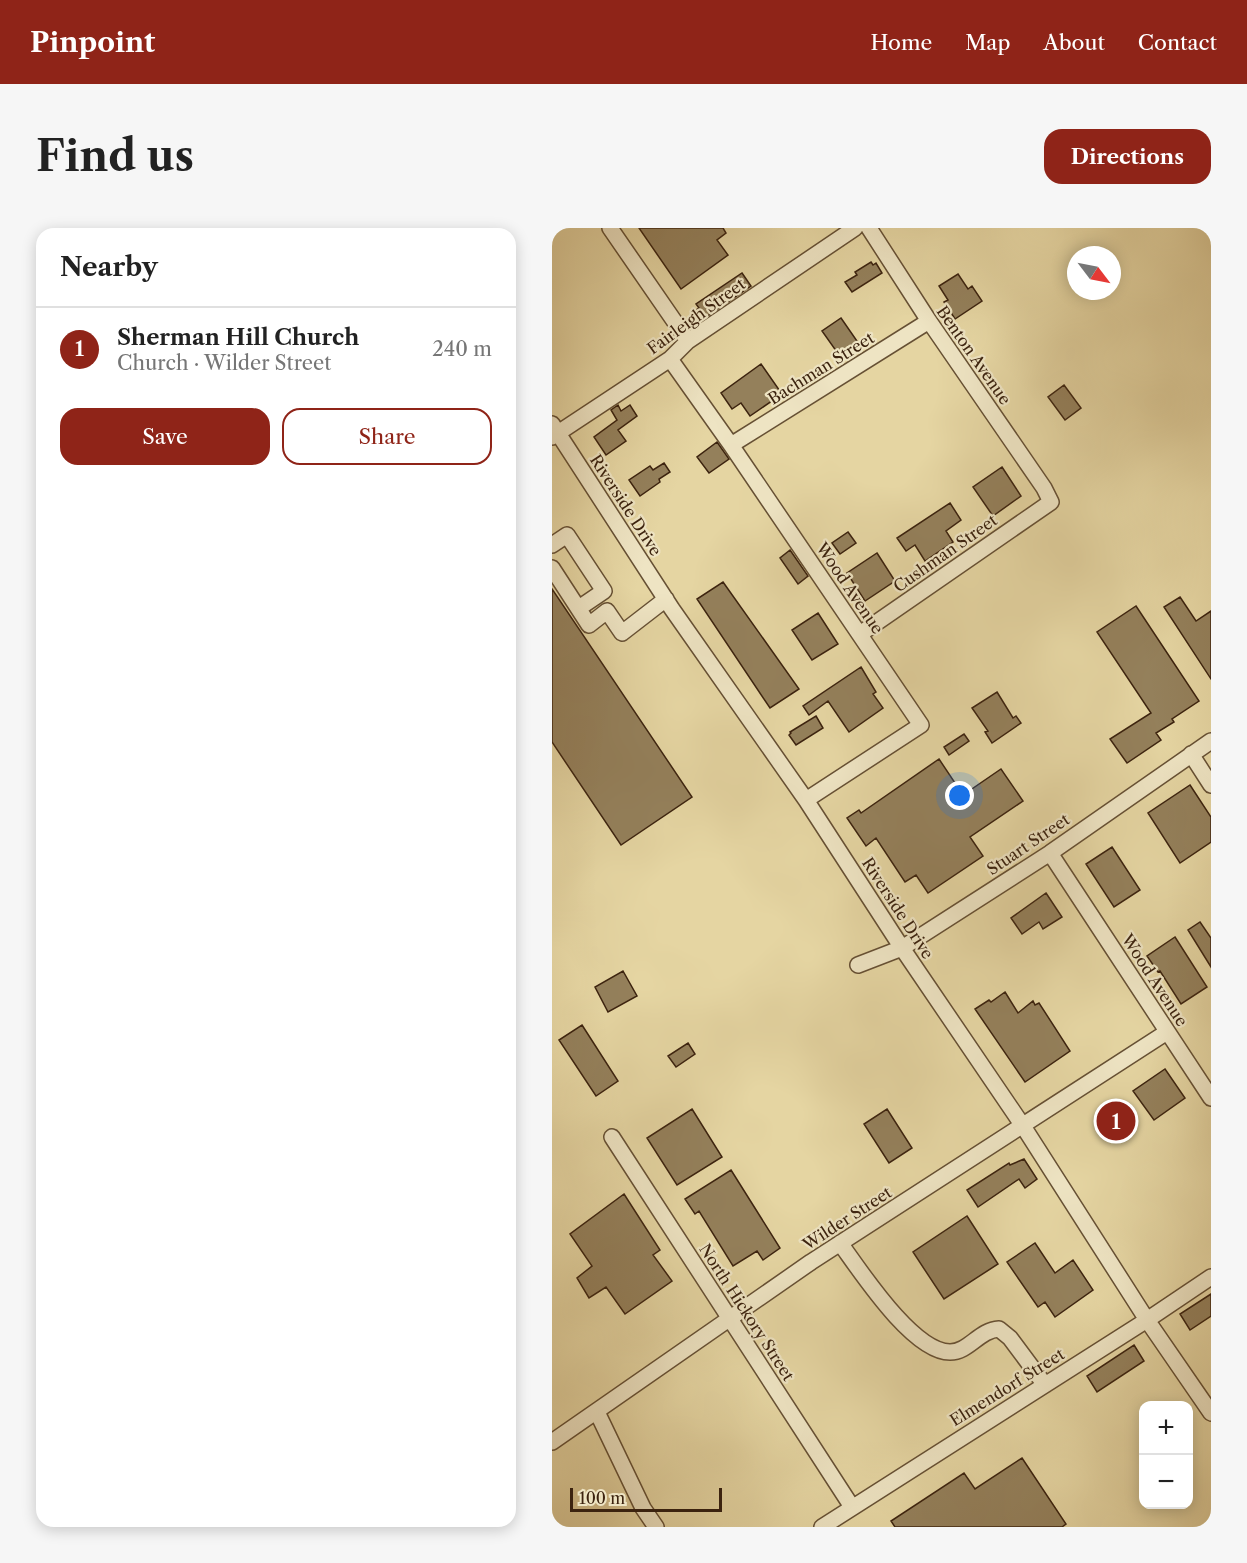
<!DOCTYPE html>
<meta charset="utf-8">
<style>
body{margin:0;font-family:"Libre Caslon Text",serif;background:#f6f6f6;color:#222}
.controls{position:absolute;right:18px;bottom:18px;display:grid;overflow:hidden;border-radius:12px;box-shadow:0 3px 15px #0003}
.controls button{width:54px;height:54px;display:grid;place-items:center;padding:0;border:0;border-bottom:2px solid #e0e0e0;background:#fff;color:#222;font:30px sans-serif}
.compass{position:absolute;left:515px;top:18px;width:54px;height:54px;border-radius:50%;background:#fff;box-shadow:0 3px 15px #0003;rotate:122deg}
.scale{position:absolute;left:18px;bottom:15px;width:152px;box-sizing:border-box;padding-left:6px;border:3px solid #3c230f;border-top:0;font-size:16px;line-height:21px;white-space:nowrap;color:#3c230f;-webkit-text-stroke:4px #eee4c3;paint-order:stroke}
.you{position:absolute;left:408px;top:568px;width:21px;height:21px;margin:-15px;border:4px solid #fff;border-radius:50%;background:#1a73e8;box-shadow:0 0 0 9px #1a73e833}
.badge{display:grid;place-items:center;width:39px;height:39px;border-radius:50%;background:#8f2418;color:#fff;font-size:20px;font-weight:700}
.pin{position:absolute;translate:-50% -50%;border:3px solid #fff;box-shadow:0 2px 6px #0006}
.list{margin:0;padding:0;list-style:none}
h2{display:flex;justify-content:space-between;align-items:center;height:78px;margin:0;padding:0 24px;font-size:26px}
h2 small{font-size:20px;font-weight:400;color:#767676}
.list li{display:grid;grid-template-columns:39px 1fr auto;gap:18px;align-items:center;box-sizing:border-box;height:84px;padding:0 24px;border-top:2px solid #e0e0e0}
.list b{display:block;font-size:22px;white-space:nowrap}
.list p{margin:0;font-size:20px;white-space:nowrap;color:#767676}
.list em{font-size:20px;font-style:normal;color:#767676}
.actions{display:flex;gap:12px;padding:18px 24px}
.actions a{flex:1;padding:14px 0;border:2px solid #8f2418;border-radius:18px;text-align:center;font-size:21px;color:#8f2418}
.actions .main{background:#8f2418;color:#fff}
.map{position:relative;flex:none;width:659px;height:1299px;overflow:hidden;border-radius:18px}
header{display:flex;align-items:center;gap:36px;box-sizing:border-box;height:84px;padding:0 30px;background:#8f2418;color:#fff}
header strong{font-size:28px}
nav{display:flex;gap:33px;margin-inline-start:auto;font-size:21px}
.intro{display:flex;align-items:center;justify-content:space-between;box-sizing:border-box;height:144px;padding:0 36px}
h1{margin:0;font-size:42px}
.button{padding:15px 27px;border-radius:18px;background:#8f2418;color:#fff;font-size:21px;font-weight:700}
main{display:flex;gap:36px;padding:0 36px}
aside{flex:1;background:#fff;border-radius:18px;box-shadow:0 3px 15px #0003}
.map>svg:first-child{display:block}
</style>
<header>
<strong>Pinpoint</strong>
<nav><a>Home</a><a>Map</a><a>About</a><a>Contact</a></nav>
</header>
<div class="intro"><h1>Find us</h1><a class="button">Directions</a></div>
<main>
<aside>
<h2>Nearby<small></small></h2>
<ul class="list">
<li><span class="badge">1</span><div><b>Sherman Hill Church</b><p>Church · Wilder Street</p></div><em>240 m</em></li>
</ul>
<div class="actions"><a class="main">Save</a><a>Share</a></div>
</aside>
<div class="map">
<svg width="659" height="1299" viewBox="0 0 659 1299">
<rect width="100%" height="100%" fill="#e5d5a2"/>
<filter id="stains"><feTurbulence type="fractalNoise" baseFrequency=".00333" numOctaves="4"/><feColorMatrix values="0 0 0 0 .2 0 0 0 0 .09 0 0 0 0 .02 0 0 0 .5 -.17"/></filter>
<radialGradient id="worn" r=".72"><stop offset=".6" stop-color="#630" stop-opacity="0"/><stop offset="1" stop-color="#630" stop-opacity=".3"/></radialGradient>
<path fill="#94805b" stroke="#3c230f" stroke-width="1.5" d="M87 0H171L174 5 165 12 176 27 129 61Z
M319 34 321 37 324 35 330 45 300 64 293 54 305 47 303 44Z
M190 45 199 58 154 89 152 87 149 89 144 82 147 80 144 76Z
M406 46 416 61 420 58 430 73 403 91 392 74 396 72 387 58Z
M289 90 305 113 287 127 270 103Z
M209 136 230 166 198 188 189 175 180 181 169 165Z
M512 157 529 180 513 192 496 169Z
M66 177 69 183 78 177 85 188 66 202 74 213 54 227 42 209 65 192 59 182Z
M165 214 177 231 157 245 145 229Z
M112 235 118 244 107 251 108 254 88 268 77 252 98 238 101 242Z
M450 239 469 268 441 288 421 259Z
M398 275 409 292 394 303 401 314 373 333 363 317 354 323 345 310Z
M296 304 304 315 288 326 280 315Z
M238 322 256 348 246 356 228 330Z
M325 325 343 353 313 373 295 345Z
M171 354 247 461 218 480 145 371Z
M0 361 140 569 69 617 0 514Z
M628 369 644 393 659 383V451L612 379Z
M584 378 647 473 620 491 622 494 604 505 609 512 575 535 558 511 599 485 545 404Z
M266 385 286 416 260 432 240 402Z
M309 439 324 464 321 466 331 480 297 504 276 473 257 487 251 478Z
M445 464 461 490 464 488 469 495 440 515 433 504 436 503 420 480Z
M264 488 271 500 244 517 237 507 239 505 238 504Z
M412 506 417 513 397 527 392 519Z
M387 531 411 567 449 541 471 573 418 609 431 628 376 665 364 647 353 654 324 610 314 618 295 590 307 582 309 585Z
M638 557 659 589V614L628 635 596 585Z
M560 619 588 662 562 679 534 636Z
M494 665 510 689 491 701 487 694 470 706 459 690Z
M648 694 659 710V739L636 702Z
M623 709 655 759 629 776 608 743 606 744 595 728Z
M71 743 85 768 56 784 43 759Z
M453 764 466 785 481 773 483 777 487 775 518 823 473 854 423 781 437 772 439 774Z
M30 797 66 853 44 868 7 812Z
M136 815 143 826 124 839 116 828Z
M613 841 633 870 602 892 581 863Z
M140 881 170 929 125 957 95 910Z
M335 881 360 920 337 935 312 896Z
M472 931 485 951 473 960 467 951 426 979 415 962 457 935 458 937Z
M179 942 228 1020 211 1032 205 1023 181 1038 147 983 143 986 133 971Z
M72 966 108 1022 101 1027 120 1053 73 1086 54 1059 37 1070 25 1050 40 1038 18 1006Z
M415 988 446 1036 392 1071 361 1024Z
M483 1015 503 1045 521 1032 541 1062 503 1089 493 1074 486 1079 455 1034Z
M659 1066V1088L638 1102 628 1086Z
M582 1117 592 1133 545 1164 535 1148Z
M470 1230 514 1296 510 1299H343L339 1293 412 1245 423 1261Z"/>
<g fill="none" stroke-linecap="round" stroke-linejoin="round">
<defs>
<path id="minor" d="M58 0 136 113
M118 131 179 217 369 497 254 572
M0 196 120 381 254 572 350 720 471 898 595 1092 659 1185
M0 209 118 131 136 113 303 0
M179 217 377 93
M0 317 15 307 52 363 27 380
M0 340 37 397 55 383 70 405 114 371
M308 406 499 274 492 260 377 93 317 0
M639 526 659 557
M498 625 659 870
M306 737 350 720 498 625 659 513
M60 909 300 1279
M288 1015C309 1044 361 1124 398 1124 417 1124 427 1102 447 1101L458 1110 493 1157
M45 1184 91 1280 104 1299
M0 1214 259 1034 615 804
M270 1299 595 1092 659 1049"/>
</defs>
<use href="#minor" stroke="#665034" stroke-width="18"/>
<use href="#minor" stroke="#eee4c3" stroke-width="15"/>
</g>
<g text-anchor="middle" stroke-width="4.5" stroke-linejoin="round" paint-order="stroke">
<g font-size="16" fill="#3c230f" stroke="#eee4c3">
<text transform="translate(144 88) rotate(-36)" y="6">Fairleigh Street</text>
<text transform="translate(422 127) rotate(55)" y="6">Benton Avenue</text>
<text transform="translate(269 140) rotate(-32)" y="6">Bachman Street</text>
<text transform="translate(74 277) rotate(57)" y="6">Riverside Drive</text>
<text transform="translate(393 325) rotate(-35)" y="6">Cushman Street</text>
<text transform="translate(298 360) rotate(56)" y="6">Wood Avenue</text>
<text transform="translate(476 616) rotate(-34)" y="6">Stuart Street</text>
<text transform="translate(346 680) rotate(57)" y="6">Riverside Drive</text>
<text transform="translate(603 752) rotate(57)" y="6">Wood Avenue</text>
<text transform="translate(295 990) rotate(-33)" y="6">Wilder Street</text>
<text transform="translate(195 1084) rotate(57)" y="6">North Hickory Street</text>
<text transform="translate(455 1159) rotate(-32)" y="6">Elmendorf Street</text>
</g>
</g>
<rect width="100%" height="100%" filter="url(#stains)"/>
<rect width="100%" height="100%" fill="url(#worn)"/>
</svg>
<div class="controls">
<button>+</button>
<button>−</button>
</div>
<svg class="compass" viewBox="-18 -18 36 36"><path d="M0-13l5 13h-10z" fill="#e53935"/><path d="M0 13l5-13h-10z" fill="#767676"/></svg>
<div class="scale">100 m</div>
<div class="you"></div>
<div class="pin badge" style="left:564px;top:893px">1</div>
</div>
</main>
